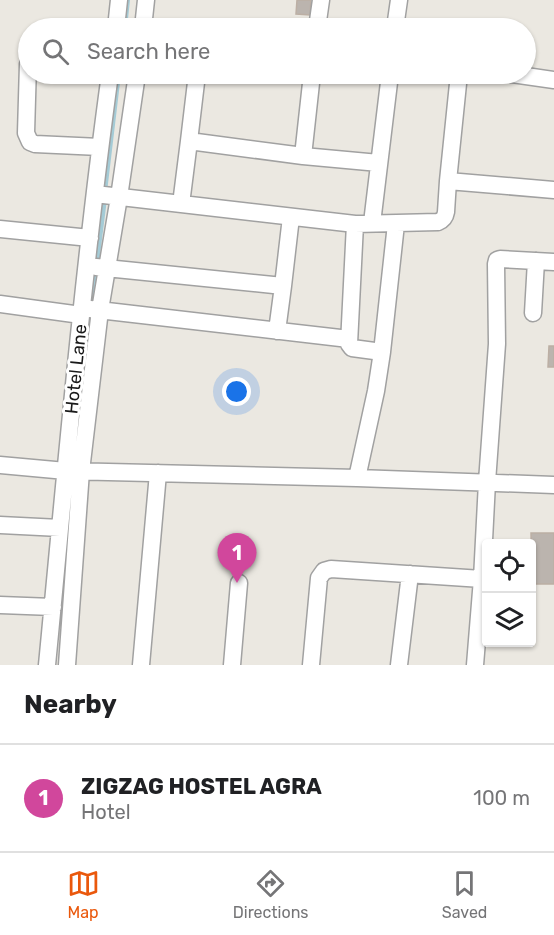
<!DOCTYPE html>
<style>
body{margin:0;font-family:Rubik,sans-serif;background:#f6f6f6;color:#202124}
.controls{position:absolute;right:18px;bottom:18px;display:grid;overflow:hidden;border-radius:6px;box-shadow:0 2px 4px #0004}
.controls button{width:54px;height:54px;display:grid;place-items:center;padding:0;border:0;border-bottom:2px solid #e0e0e0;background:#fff;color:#202124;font:30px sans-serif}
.you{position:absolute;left:237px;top:392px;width:21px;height:21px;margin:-15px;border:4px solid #fff;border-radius:50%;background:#1a73e8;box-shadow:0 0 0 9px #1a73e833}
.badge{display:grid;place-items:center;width:39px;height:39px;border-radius:50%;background:#ea580c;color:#fff;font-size:20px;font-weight:700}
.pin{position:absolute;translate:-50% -50px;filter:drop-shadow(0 2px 3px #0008)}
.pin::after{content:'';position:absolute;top:32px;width:21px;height:18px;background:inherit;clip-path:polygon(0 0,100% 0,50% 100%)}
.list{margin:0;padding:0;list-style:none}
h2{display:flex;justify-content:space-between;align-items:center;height:78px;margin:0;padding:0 24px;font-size:26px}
h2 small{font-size:20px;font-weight:400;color:#757577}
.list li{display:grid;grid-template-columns:39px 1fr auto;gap:18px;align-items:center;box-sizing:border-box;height:108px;padding:0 24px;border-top:2px solid #e0e0e0}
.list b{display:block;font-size:22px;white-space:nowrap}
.list p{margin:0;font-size:20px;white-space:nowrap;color:#757577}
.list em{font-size:20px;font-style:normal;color:#757577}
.icon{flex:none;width:33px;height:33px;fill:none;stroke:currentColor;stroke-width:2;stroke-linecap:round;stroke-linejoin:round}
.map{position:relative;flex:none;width:554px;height:665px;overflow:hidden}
.search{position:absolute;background:#fff;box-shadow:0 2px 4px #0004;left:18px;right:18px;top:18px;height:66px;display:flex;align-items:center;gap:15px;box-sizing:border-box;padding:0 21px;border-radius:33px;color:#757577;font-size:22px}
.sheet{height:186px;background:#fff}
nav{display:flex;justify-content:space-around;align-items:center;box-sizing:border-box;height:84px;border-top:2px solid #e0e0e0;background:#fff;font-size:16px;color:#757577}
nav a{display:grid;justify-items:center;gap:3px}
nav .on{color:#ea580c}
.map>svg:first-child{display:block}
</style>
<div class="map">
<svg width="554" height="665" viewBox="0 0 554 665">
<rect width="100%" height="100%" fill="#ebe8e1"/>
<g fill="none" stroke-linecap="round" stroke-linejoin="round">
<path stroke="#a4cbd6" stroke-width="4" d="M125 28 128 0
M105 192 119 74
M97 263 105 199
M92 305 96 271
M79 412 91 313"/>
</g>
<path fill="#bbb4ae" stroke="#bcafa4" stroke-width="1.5" d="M297 0H311L310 15 296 14Z
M549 346H554V367H548Z
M531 533H554V584H532Z"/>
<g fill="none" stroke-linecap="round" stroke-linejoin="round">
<defs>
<path id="minor" d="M116 28 119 0
M143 28 146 0
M317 28 321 0
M395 28 399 0
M28 64 26 133 30 142 35 144 100 147
M312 74 303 156 379 163
M459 74 448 181 554 190
M512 74 554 80
M189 141 197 74
M95 194 355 224 438 222C443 220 445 218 446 212L448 181
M181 204 189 141 303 156
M372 223 390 74
M355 224 349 344 352 348 382 352
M0 229 90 238
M96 267 283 286 291 217
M0 304 81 315
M90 309 349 339
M533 313 536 261
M277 331 283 286
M0 465 66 471 357 478 554 485
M357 478 376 391 382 352 396 224
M0 525 60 528
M0 605 53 607
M47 665C66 468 83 270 110 74
M67 665 81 471 100 310 119 197 137 74
M141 665 158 473
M232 665 239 583
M311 665 319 578 324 571 331 569 482 579
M399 665 410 574
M475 665 482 579 487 482 497 344 496 264 497 260 500 259 554 262"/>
</defs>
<use href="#minor" stroke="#a1a1a1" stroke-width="19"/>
<use href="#minor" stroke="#fff" stroke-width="16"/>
</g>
<g text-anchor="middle" stroke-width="6" stroke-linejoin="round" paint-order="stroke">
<g font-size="18" fill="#1a1a1a" stroke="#fff">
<text transform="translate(76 369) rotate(-84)" y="6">Hotel Lane</text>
</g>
</g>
</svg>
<div class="controls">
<button><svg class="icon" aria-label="locate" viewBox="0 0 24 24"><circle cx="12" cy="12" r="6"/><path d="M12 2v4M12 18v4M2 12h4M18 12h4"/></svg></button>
<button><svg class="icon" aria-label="layers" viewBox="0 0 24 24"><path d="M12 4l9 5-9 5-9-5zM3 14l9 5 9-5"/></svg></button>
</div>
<div class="you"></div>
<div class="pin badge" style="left:237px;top:583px;background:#d1479c">1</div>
<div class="search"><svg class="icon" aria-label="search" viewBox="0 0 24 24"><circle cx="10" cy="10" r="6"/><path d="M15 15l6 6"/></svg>Search here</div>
</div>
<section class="sheet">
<h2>Nearby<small></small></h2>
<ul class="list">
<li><span class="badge" style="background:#d1479c">1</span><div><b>ZIGZAG HOSTEL AGRA</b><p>Hotel</p></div><em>100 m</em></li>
</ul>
</section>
<nav>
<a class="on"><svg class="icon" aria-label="map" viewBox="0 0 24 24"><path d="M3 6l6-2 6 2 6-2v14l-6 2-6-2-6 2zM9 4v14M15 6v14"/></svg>Map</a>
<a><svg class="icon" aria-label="directions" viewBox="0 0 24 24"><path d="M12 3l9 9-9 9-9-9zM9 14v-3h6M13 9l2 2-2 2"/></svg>Directions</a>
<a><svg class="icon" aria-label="saved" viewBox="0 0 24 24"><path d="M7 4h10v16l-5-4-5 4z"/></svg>Saved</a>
</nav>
